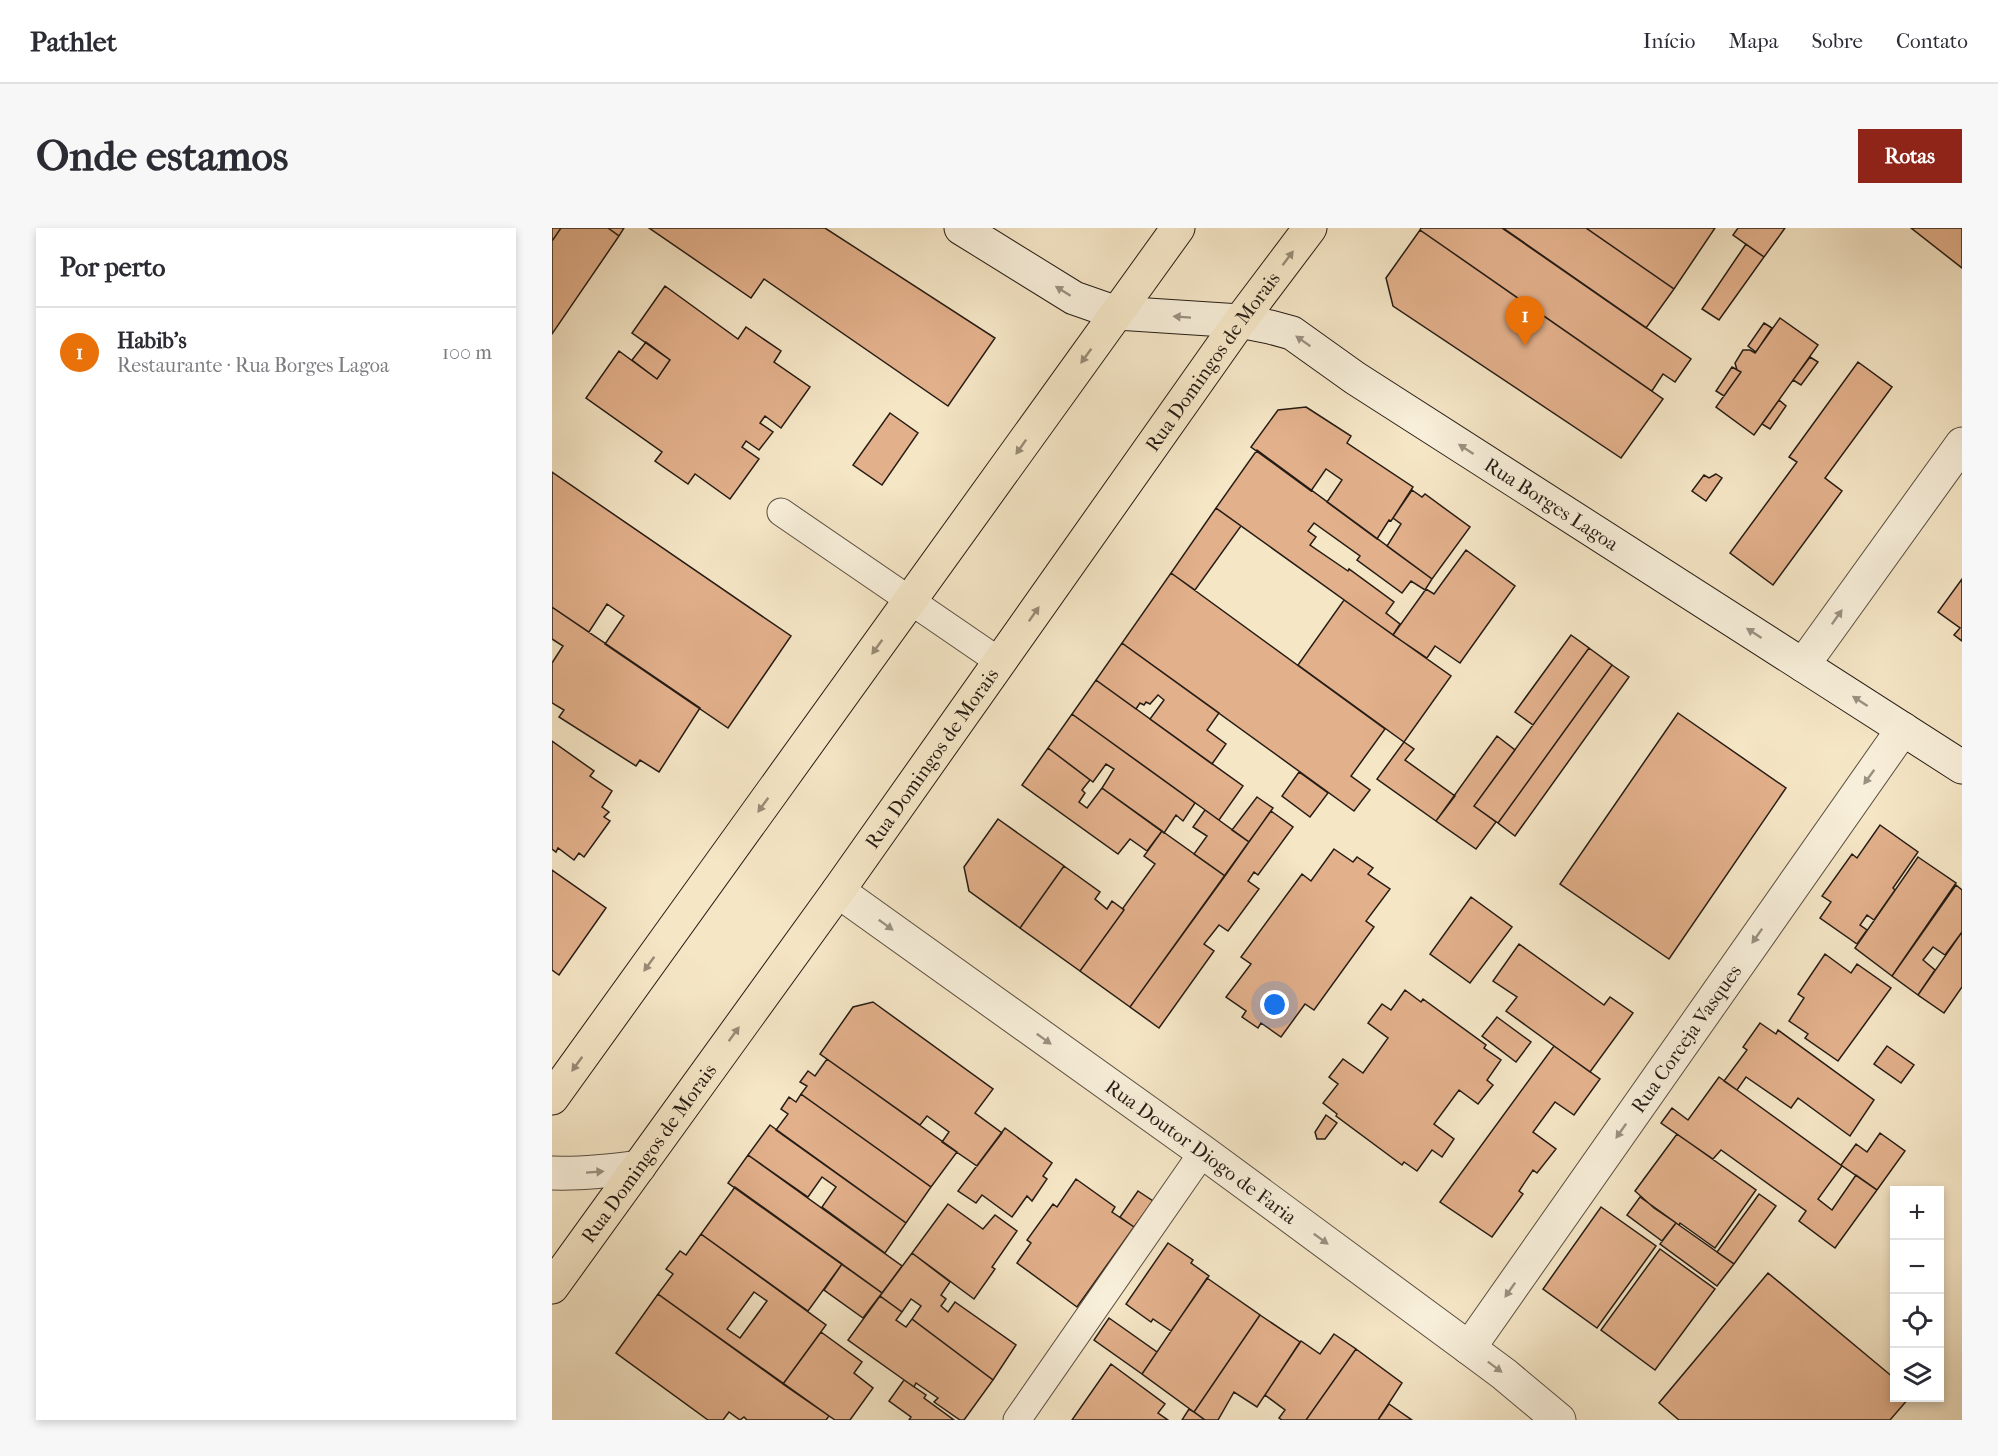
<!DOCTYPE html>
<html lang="pt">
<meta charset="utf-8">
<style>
body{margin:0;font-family:"IM FELL French Canon",serif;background:#f7f7f7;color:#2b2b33}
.controls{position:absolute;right:18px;bottom:18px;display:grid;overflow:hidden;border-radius:0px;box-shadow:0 3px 9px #0003}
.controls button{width:54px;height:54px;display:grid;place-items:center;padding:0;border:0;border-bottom:2px solid #e1e1e2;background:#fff;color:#2b2b33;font:30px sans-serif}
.you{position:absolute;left:723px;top:777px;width:21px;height:21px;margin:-15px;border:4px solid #fff;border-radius:50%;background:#1a73e8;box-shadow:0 0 0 9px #1a73e833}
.badge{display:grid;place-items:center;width:39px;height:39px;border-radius:50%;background:#8f2418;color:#fff;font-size:20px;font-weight:700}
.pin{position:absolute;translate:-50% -50px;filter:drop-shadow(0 2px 3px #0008)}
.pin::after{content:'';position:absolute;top:32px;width:21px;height:18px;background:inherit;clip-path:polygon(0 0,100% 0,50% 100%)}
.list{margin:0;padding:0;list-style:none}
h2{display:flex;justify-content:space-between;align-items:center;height:78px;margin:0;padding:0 24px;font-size:26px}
h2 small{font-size:20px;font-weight:400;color:#7c7c81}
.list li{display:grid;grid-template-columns:39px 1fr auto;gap:18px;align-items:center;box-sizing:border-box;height:90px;padding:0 24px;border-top:2px solid #e1e1e2}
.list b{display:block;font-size:22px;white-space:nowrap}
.list p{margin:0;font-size:20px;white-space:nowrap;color:#7c7c81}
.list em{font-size:20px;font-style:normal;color:#7c7c81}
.icon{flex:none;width:33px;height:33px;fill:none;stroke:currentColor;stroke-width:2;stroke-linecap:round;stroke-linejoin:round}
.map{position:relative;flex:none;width:1410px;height:1192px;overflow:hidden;border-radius:0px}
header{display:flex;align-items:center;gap:36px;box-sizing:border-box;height:84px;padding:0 30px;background:#fff;border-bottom:2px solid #e1e1e2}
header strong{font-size:28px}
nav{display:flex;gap:33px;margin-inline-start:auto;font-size:21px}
.intro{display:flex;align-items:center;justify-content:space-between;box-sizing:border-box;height:144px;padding:0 36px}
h1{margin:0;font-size:42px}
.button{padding:15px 27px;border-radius:0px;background:#8f2418;color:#fff;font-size:21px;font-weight:700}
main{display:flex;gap:36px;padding:0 36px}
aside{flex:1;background:#fff;border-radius:0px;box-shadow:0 3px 9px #0003}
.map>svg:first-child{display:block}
</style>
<header>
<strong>Pathlet</strong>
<nav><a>Início</a><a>Mapa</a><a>Sobre</a><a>Contato</a></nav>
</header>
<div class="intro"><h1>Onde estamos</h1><a class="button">Rotas</a></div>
<main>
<aside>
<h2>Por perto<small></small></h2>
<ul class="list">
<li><span class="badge" style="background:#e8710a">1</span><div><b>Habib's</b><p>Restaurante · Rua Borges Lagoa</p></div><em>100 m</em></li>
</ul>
</aside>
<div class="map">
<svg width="1410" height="1192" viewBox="0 0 1410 1192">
<rect width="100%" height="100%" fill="#f5e6c6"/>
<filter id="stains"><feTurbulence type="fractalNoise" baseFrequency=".00333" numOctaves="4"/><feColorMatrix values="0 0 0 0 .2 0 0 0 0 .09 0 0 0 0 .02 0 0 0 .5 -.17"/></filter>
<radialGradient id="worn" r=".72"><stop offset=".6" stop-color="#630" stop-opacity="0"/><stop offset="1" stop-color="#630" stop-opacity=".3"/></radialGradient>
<path fill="#e2b08b" stroke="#261c14" stroke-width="1.5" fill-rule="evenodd" d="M0 0H9L0 13Z
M9 0H56L67 8 0 106V13Z
M56 0H72L67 8Z
M97 0H273L443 110 396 178 212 51 199 70Z
M869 0H951L1139 131 1123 154 1111 146 1100 163 868 2Z
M950 0H1034L1122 61 1094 100Z
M1034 0H1163L1122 61Z
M1186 0H1233L1212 29 1181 7Z
M1359 0H1410V40Z
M868 2 1111 171 1069 230 841 78 834 50Z
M1194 16 1212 29 1167 92 1150 81Z
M113 58 186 111 194 99 229 123 222 134 258 159 229 200 213 188 208 195 221 204 207 222 194 213 190 219 207 231 178 271 143 246 136 256 103 233 110 224 34 170 67 123 105 151 118 132 80 105Z
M1228 90 1266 117 1202 207 1164 179 1189 144 1185 142 1183 135 1191 122H1198L1203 125Z
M1212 95 1220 100 1204 124 1196 118Z
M94 114 118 132 105 151 80 132Z
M1258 129 1266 134 1249 157 1241 152Z
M1306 134 1340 159 1273 250 1290 263 1221 357 1178 325 1245 234 1237 229Z
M1180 139 1189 144 1172 168 1164 163Z
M1227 172 1234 178 1218 201 1210 196Z
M754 179 799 208 795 215 861 259 841 290 839 293 837 292 825 311 775 274 790 252 774 241 759 263 699 219 726 182Z
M338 185 366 205 330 257 301 237Z
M705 222 880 351 873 362 859 353 850 365 805 332 808 328 762 295 756 303 764 309 758 317 796 343 797 341 842 374 834 385 848 396 841 407 664 280Z
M0 244 239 408 176 500 53 416 72 388 55 376 37 404 0 379Z
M1164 246 1170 250 1154 273 1140 263 1152 247 1157 250Z
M860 262 870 269 873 266 918 299 880 351 835 318 849 296 841 290Z
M664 280 689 298 643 362 619 345Z
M914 322 963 358 908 435 883 418 875 430 841 407 874 361 882 366Z
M619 345 833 501 799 548 818 562 802 583 570 415Z
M1410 351V413L1402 407 1408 400 1386 384Z
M792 372 899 448 852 514 746 437Z
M0 379 148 480 107 544 88 532 84 538 7 489 12 482 0 475V435L11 418 0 411Z
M1019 407 1037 420 981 497 963 484Z
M570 415 667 485 655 502 674 516 660 536 598 491 612 472 606 467 598 476 594 474 592 477 588 475 584 481 544 452Z
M1037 420 1060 437 946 595 922 578Z
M1060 437 1077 449 963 608 946 595Z
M544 452 691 558 667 592 520 486Z
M1126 485 1234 560 1117 731 1008 656Z
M520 486 643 575 631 593 624 587 612 605 550 560 562 541 554 536 541 554 496 520Z
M945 508 963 522 922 578 944 594 924 621 884 593Z
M0 513 42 543 38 548 60 563 50 579 57 584 52 589 58 593 32 629 27 625 22 632 6 620 4 624 0 621Z
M852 514 862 521 853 532 903 568 884 593 825 551Z
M496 520 538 552 530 562 533 565 527 574 535 580 550 560 610 603 595 623 578 611 566 626 470 557Z
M747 544 776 565 758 589 730 568Z
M705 569 721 580 697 614 680 602Z
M653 582 697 614 673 648 642 626 655 608 641 599Z
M719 583 741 599 706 647 702 644 696 653 707 661 676 703 667 697 652 716 662 723 607 800 578 779Z
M446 591 512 638 468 700 417 663 412 639Z
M1328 597 1366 624 1341 660 1343 662 1322 692 1315 687 1308 697 1315 702 1305 716 1268 690 1279 674 1270 668 1300 626 1305 630Z
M610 603 673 648 578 779 528 743 572 682 571 680 603 636 592 628Z
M782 621 801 634 805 629 821 640 816 646 838 661 814 693 822 699 762 782 753 776 729 809 709 795 706 800 690 789 694 783 674 769 699 736 689 729 750 646 759 653Z
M1366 629 1404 655 1340 748 1303 720Z
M512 638 548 664 543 671 555 681 560 673 572 682 528 743 468 700Z
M0 642 54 680 7 747 0 742Z
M1404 657 1410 662V704L1393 727 1381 719 1371 732 1383 742 1366 767 1340 748Z
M919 669 960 699 918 755 878 726Z
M1410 704V759L1392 785 1366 767Z
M967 716 1052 777 1058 769 1081 785 1038 844 954 783 965 769 941 753Z
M1273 726 1299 745 1305 736 1339 760 1286 833 1253 810 1256 806 1237 793 1252 770 1246 766Z
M853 762 869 774 871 771 934 817 932 820 949 832 935 852 941 857 926 876 907 862 882 896 902 911 890 929 880 922 865 943 852 934 850 937 784 888 785 886 771 875 786 856 777 849 791 831 811 845 836 810 816 795 830 776 839 782Z
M321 774 441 861 423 885 450 905 425 938 390 914 397 904 375 888 368 897 268 826 301 779Z
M945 789 979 814 964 834 930 808Z
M1208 795 1224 806 1226 802 1322 872 1298 908 1246 870 1239 880 1194 849 1185 862 1172 853 1195 822 1191 819Z
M1002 818 1048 851 1022 887 1003 874 981 904 1004 921 985 945 981 942 967 963 971 966 940 1009 888 974Z
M1335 818 1362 837 1349 855 1322 836Z
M275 831 405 924 379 959 249 866 255 858 248 854 256 843 263 848Z
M1167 849 1290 938 1266 971 1280 982 1304 947 1325 962 1283 1020 1247 993 1254 983 1169 922 1161 931 1109 895 1120 880 1136 892Z
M249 866 379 959 354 995 224 902 236 886 229 881 237 869 244 874Z
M774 887 785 895 773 911H765L763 904Z
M218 897 354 995 333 1025 270 979 284 959 270 949 256 969 196 927Z
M453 900 500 935 491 948 495 951 480 973 475 968 460 989 430 967 424 975 406 963Z
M1328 905 1353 923 1325 962 1289 937 1304 916 1315 924Z
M1125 906 1204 962 1163 1020 1128 995 1127 997 1102 980 1083 963Z
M196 927 350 1038 330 1065 176 955Z
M524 951 563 979 560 984 582 999 525 1079 465 1035 479 1015 475 1012 501 976 505 979Z
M183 959 290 1036 256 1083 149 1006Z
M586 963 601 973 582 999 568 989Z
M1207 966 1224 978 1182 1036 1165 1024Z
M1088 969 1124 995 1110 1013 1075 987Z
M396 976 431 1001 443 987 465 1003 440 1039 443 1041 422 1071 360 1025Z
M1049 979 1104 1018 1045 1100 991 1061Z
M1124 995 1182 1036 1165 1058 1108 1016Z
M149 1006 274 1097 231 1156 106 1066 121 1046 114 1041 128 1023 134 1027ZM202 1064 215 1073 188 1110 175 1101Z
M616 1015 641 1032 639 1035 657 1048 619 1103 601 1091 599 1094 574 1076Z
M1108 1021 1163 1061 1103 1142 1049 1102Z
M360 1025 398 1054 389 1067 394 1071 389 1078 396 1084 403 1074 464 1117 441 1152 360 1091 369 1078 359 1071 350 1084 328 1068Z
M290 1036 330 1065 311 1090 272 1062Z
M1216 1045 1342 1150V1170H1357L1338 1192H1127L1107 1175Z
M655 1050 708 1087 642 1184 590 1146Z
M106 1066 277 1188 274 1192H195L192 1189 188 1192 177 1184 171 1192H156L64 1125Z
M328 1068 350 1084 344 1092 354 1099 360 1091 441 1152 412 1192H408L382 1174 386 1170 364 1155 362 1159 296 1112Z
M708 1087 748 1114 705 1179 682 1164 666 1192H653L642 1184Z
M557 1090 605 1124 590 1146 542 1112Z
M269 1104 310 1134 302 1145 321 1160 298 1192H283L231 1156Z
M782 1106 804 1121 754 1192H730L727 1190 733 1182 713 1167 749 1113 768 1126Z
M804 1121 850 1155 826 1192H754Z
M559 1136 613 1176 606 1185 616 1192H520Z
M352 1152 374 1167 372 1170 402 1192H357L359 1189 337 1173Z
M837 1176 860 1192H826Z
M637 1181 642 1184 653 1192H630Z"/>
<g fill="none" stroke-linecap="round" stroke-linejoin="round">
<defs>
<path id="lane" d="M229 284 448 434
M465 1192 651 924"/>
<g id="street">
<path d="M1251 437 1410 216"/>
<path id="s1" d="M286 663 651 924 917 1120 952 1146 1007 1192"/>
<path d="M0 945C29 946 58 943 87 939"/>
<path id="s2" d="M917 1120 1351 501"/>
</g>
<g id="secondary">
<path id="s3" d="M409 0 522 70 565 85 688 93 718 99 740 105 803 150 1410 539"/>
</g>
<g id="primary">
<path d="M0 870 626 0"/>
<path id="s4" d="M0 1059 286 663 688 93 758 0"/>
</g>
</defs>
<use href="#lane" stroke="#5a4e40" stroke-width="29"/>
<use href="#street" stroke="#5a4e40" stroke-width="35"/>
<use href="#secondary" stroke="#261c14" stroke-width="35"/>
<use href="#primary" stroke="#261c14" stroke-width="35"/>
<use href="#lane" stroke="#f8efda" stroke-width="27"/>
<use href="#street" stroke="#f8efda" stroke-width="33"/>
<use href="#secondary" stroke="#f8efda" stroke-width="33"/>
<use href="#primary" stroke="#f5e6c6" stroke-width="33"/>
</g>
<defs><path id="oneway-solid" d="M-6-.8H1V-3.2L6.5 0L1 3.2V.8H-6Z" transform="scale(1.5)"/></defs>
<g fill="#988b76">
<use href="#oneway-solid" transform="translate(736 30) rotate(-53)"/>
<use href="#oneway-solid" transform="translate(534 128) rotate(126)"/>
<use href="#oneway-solid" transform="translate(469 219) rotate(125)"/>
<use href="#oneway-solid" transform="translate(482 386) rotate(-55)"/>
<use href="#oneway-solid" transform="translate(325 419) rotate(126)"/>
<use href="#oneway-solid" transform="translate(211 577) rotate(126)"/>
<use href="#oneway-solid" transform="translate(97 736) rotate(126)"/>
<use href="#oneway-solid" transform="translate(182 806) rotate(-54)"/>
<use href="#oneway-solid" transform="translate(25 836) rotate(126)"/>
</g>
<g fill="#9a9081">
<use href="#oneway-solid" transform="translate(511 63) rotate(-148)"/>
<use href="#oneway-solid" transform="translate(630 89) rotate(-176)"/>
<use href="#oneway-solid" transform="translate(751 113) rotate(-145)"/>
<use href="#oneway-solid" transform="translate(914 221) rotate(-147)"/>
<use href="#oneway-solid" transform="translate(1285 389) rotate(-55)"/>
<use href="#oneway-solid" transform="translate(1202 405) rotate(-147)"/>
<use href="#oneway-solid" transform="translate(1308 473) rotate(-147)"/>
<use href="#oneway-solid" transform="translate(1317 549) rotate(126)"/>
<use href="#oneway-solid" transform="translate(334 697) rotate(36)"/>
<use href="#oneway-solid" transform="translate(1205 708) rotate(125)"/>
<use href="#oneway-solid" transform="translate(492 811) rotate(36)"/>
<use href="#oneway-solid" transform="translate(1069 903) rotate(125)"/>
<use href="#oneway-solid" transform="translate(43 944) rotate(-4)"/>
<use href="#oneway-solid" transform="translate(769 1011) rotate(36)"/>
<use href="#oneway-solid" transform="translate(958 1062) rotate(125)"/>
<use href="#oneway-solid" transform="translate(943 1139) rotate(37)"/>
</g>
<g text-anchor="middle" stroke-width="4.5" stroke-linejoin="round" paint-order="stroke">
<g font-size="20" fill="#261c14" stroke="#f8efda">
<text dy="7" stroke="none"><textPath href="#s4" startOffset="1137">Rua Domingos de Morais</textPath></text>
<text dy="7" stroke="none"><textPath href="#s3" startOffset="666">Rua Borges Lagoa</textPath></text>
<text dy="7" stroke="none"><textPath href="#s4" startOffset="651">Rua Domingos de Morais</textPath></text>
<text dy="7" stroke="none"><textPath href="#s2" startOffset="378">Rua Corceja Vasques</textPath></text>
<text dy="7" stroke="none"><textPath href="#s1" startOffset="447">Rua Doutor Diogo de Faria</textPath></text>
<text dy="7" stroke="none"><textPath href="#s4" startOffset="165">Rua Domingos de Morais</textPath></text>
</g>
</g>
<rect width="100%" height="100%" filter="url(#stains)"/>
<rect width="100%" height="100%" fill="url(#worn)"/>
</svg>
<div class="controls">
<button>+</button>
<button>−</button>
<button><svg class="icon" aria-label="locate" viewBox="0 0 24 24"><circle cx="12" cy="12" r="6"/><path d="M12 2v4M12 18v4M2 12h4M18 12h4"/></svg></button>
<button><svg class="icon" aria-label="layers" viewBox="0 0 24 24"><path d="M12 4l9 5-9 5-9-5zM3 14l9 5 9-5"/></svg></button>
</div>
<div class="you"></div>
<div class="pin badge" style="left:973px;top:118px;background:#e8710a">1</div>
</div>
</main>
